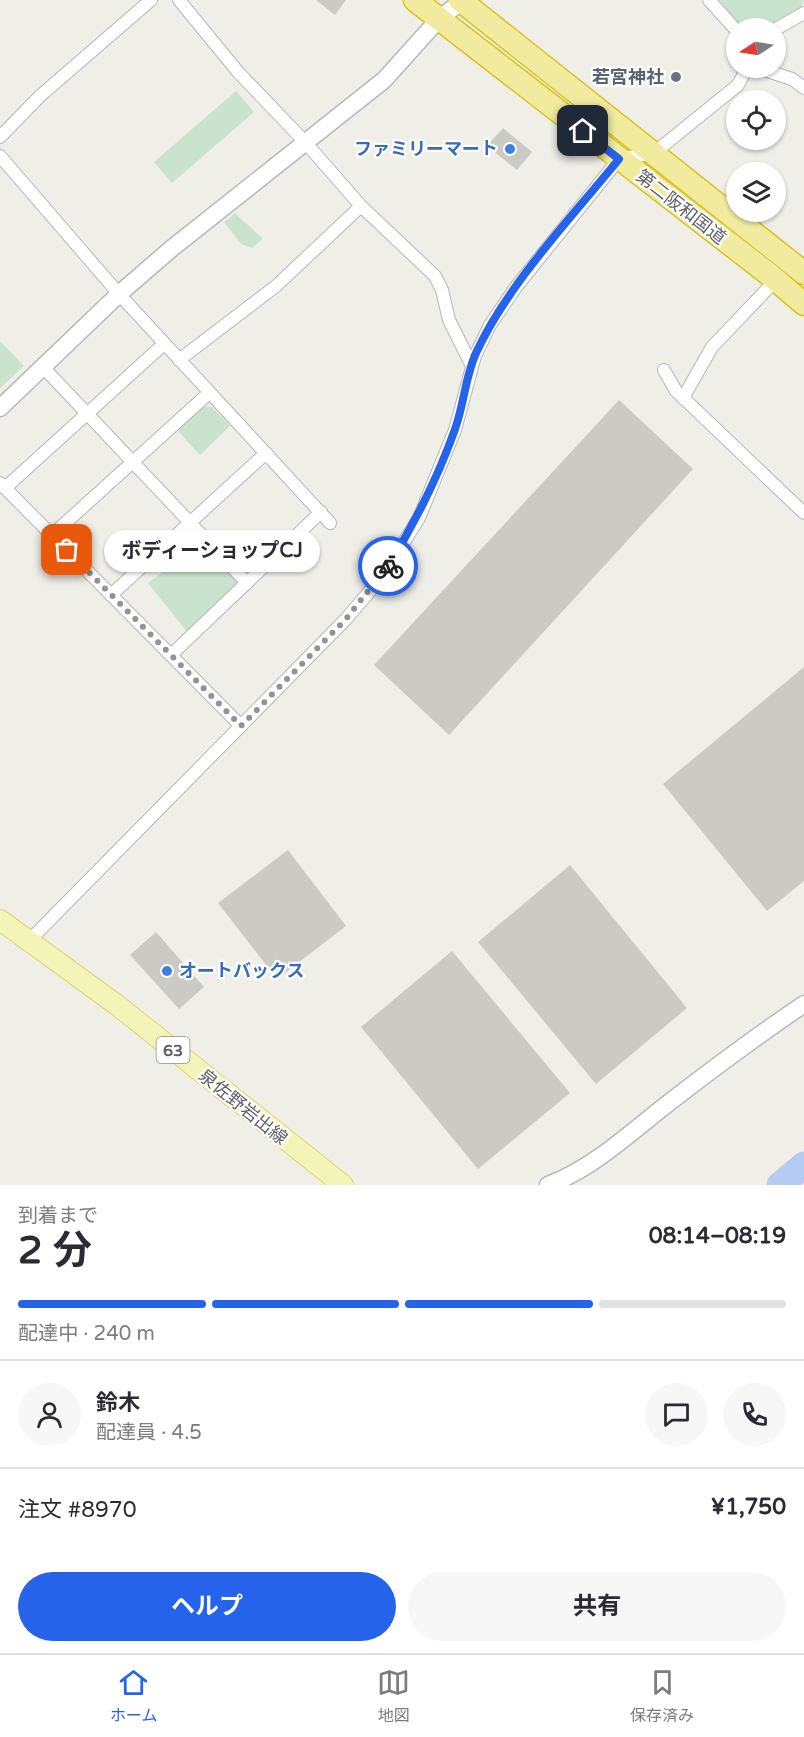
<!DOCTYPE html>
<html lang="ja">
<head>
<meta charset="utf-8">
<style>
	:root { --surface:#fff; --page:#f7f7f7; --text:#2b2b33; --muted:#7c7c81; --line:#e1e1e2; --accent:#2563eb }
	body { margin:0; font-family:"Varela Round","Noto Sans JP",sans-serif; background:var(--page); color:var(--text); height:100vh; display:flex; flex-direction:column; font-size:22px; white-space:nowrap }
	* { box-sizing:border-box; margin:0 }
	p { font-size:20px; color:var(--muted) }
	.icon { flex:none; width:33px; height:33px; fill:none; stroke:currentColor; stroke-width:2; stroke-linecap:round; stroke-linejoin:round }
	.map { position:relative; height:1185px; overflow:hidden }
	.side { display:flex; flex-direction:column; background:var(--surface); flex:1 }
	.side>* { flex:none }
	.needle { width:39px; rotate:258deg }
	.controls { position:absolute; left:726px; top:18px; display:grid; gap:12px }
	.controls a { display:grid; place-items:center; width:60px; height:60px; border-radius:50%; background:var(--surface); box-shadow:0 2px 4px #0004; font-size:30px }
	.pin { position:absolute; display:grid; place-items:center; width:51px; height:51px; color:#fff; margin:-26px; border-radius:12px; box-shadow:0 3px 9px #0006 }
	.courier { position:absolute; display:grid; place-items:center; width:60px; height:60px; margin:-30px; border:4px solid #2563eb; border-radius:50%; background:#fff; color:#222; box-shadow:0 2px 8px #0007 }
	.bubble { position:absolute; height:42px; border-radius:21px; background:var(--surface); box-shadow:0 2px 4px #0004; font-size:20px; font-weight:700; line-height:42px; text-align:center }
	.overview em { font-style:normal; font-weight:700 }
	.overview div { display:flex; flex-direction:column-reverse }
	.overview { display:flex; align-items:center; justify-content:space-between; height:102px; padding:0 18px }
	h1 { font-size:39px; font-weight:700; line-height:45px }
	.bar { display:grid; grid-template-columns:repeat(4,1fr); gap:9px 6px; align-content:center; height:72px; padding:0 18px }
	.bar i { height:8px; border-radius:4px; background:var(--line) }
	.bar .current { background:var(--accent) }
	.bar p { grid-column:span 4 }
	.line { display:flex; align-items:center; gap:15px; padding:0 18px; border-top:2px solid var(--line) }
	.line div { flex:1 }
	.round { display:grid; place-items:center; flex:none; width:63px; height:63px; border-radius:32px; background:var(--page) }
	.button { display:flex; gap:12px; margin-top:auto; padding:12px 18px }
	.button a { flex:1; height:69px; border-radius:36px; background:var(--accent); color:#fff; font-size:24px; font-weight:700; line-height:69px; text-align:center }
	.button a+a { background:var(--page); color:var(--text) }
	.dock { display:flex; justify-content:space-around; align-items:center; height:84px; border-top:2px solid var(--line); background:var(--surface); font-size:16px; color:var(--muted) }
	.dock a { display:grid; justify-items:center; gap:3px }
	.dock .current { color:var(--accent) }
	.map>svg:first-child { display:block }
	.green { fill:#c9e3ce }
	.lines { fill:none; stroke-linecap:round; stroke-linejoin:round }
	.river { stroke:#b4ccf4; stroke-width:27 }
	.building { fill:#cbcac5 }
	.street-casing { stroke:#b5b6bb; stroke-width:14 }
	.secondary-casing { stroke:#b7b8bd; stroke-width:19 }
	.primary-casing { stroke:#e0d671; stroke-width:22 }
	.highway-casing { stroke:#d9c31f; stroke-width:25 }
	.street { stroke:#fff; stroke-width:12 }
	.secondary { stroke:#fff; stroke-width:16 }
	.primary { stroke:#f3f5b8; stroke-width:20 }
	.highway { stroke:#f0eb9f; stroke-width:22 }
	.done { stroke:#929394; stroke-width:6; stroke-dasharray:0 10.8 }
	.route { stroke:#2563eb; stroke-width:8 }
	.worship-dot { fill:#6b7280; stroke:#fff; stroke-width:2 }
	.shop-dot { fill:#3f7fe0; stroke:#fff; stroke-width:2 }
	.labels { text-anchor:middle; stroke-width:4.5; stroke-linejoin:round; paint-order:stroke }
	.shield { fill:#fff; stroke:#909094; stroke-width:1.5 }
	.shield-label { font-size:16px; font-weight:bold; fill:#606166 }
	.worship-label { font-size:18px; font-weight:bold; fill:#5b616d; stroke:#fff; text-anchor:end }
	.shop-label { font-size:18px; font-weight:bold; fill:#366cbe; stroke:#fff; text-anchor:end }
	.street-label { font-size:18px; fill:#606166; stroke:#fff }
</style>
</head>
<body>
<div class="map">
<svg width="804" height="1185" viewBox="0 0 804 1185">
	<rect width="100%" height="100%" fill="#efefe8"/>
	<!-- green -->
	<g class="green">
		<path d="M 719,0 L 804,0 C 802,14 776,26 762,28 C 755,29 748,28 742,28 Z"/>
		<polygon points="236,91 254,112 172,183 154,162"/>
		<polygon points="235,213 263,239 252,248 241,244 224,222"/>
		<polygon points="0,341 24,366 0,388"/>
		<polygon points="202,406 212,407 230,426 200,455 177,430"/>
		<polygon points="202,543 241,582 188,633 148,583"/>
	</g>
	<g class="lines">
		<!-- river -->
		<polyline class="river" points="780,1185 804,1165"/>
	</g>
	<!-- building -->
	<g class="building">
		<polygon points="316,0 346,0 335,15"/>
		<polygon points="503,128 532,152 517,170 487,146"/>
		<polygon points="619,400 693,469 449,735 374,665"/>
		<polygon points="804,667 804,881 767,911 663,784"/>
		<polygon points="288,850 346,926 277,979 218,903"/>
		<polygon points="570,865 687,1008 596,1084 478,942"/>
		<polygon points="156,932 204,987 179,1009 130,955"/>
		<polygon points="452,951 570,1093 478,1169 361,1027"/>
	</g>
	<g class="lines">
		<defs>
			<g id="street">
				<polyline points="179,0 238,72 305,142 361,206 435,276 442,290 449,320 472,366"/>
				<polyline points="709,0 736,30"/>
				<polyline points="776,29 804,13"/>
				<polyline points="758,68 792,79 804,88"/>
				<polyline points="0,137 40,96 151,0"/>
				<polyline points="0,156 119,294 330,523"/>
				<polyline points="179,360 276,286 361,206"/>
				<polyline points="43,367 247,583"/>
				<polyline points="664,370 676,391 804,513"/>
				<polyline points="683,398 712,347 774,282"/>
				<polyline points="0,483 241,726"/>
				<polyline points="5,488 164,344"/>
				<polyline points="52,535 209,393"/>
				<polyline points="111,595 266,453"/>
				<polyline points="171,655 321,512"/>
				<polyline points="29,941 346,619 382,577 419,518 455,430 475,356 490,325 516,287 619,159 654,153 738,85 747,68"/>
			</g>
			<g id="secondary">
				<polyline points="0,408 119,294 171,249 384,80 439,19 462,1"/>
				<path d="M 548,1185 C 592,1169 630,1133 666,1105 C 711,1070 757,1036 804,1004"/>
			</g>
			<polyline id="primary" points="0,920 117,1005 343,1185"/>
			<g id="highway">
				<polyline points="415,0 770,275 804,304"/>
				<polyline points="460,0 804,273"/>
			</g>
		</defs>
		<!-- street casing -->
		<use href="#street" class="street-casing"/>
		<!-- secondary casing -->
		<use href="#secondary" class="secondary-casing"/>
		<!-- primary casing -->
		<use href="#primary" class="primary-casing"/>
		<!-- highway casing -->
		<use href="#highway" class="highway-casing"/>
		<!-- street -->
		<use href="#street" class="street"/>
		<!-- secondary -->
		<use href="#secondary" class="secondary"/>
		<!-- primary -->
		<use href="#primary" class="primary"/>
		<!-- highway -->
		<use href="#highway" class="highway"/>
	</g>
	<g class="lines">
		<!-- done -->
		<polyline class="done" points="67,550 241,726 346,619 388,566"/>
		<!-- route -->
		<path class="route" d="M 388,566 C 415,523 437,479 454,432 C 464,406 465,377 476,353 C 507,285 572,217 619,159 L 583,131"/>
	</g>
	<!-- markers -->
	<circle class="worship-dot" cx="676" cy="77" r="6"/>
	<g class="shop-dot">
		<circle cx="510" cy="149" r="6"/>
		<circle cx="167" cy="971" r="6"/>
	</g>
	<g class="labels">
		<!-- shield labels -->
		<rect class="shield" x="156.5" y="1037" width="33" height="26" rx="4.5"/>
		<g class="shield-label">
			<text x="173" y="1056">63</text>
		</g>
		<!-- worship labels -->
		<g class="worship-label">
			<text x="664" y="83">若宮神社</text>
		</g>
		<!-- shop labels -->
		<g class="shop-label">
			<text x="498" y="155">ファミリーマート</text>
			<text x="179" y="977" text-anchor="start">オートバックス</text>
		</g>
		<!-- street labels -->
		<g class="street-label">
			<text transform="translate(681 207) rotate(38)" y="6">第二阪和国道</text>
			<text transform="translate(243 1107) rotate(39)" y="6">泉佐野岩出線</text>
		</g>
	</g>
</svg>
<div class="controls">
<a><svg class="needle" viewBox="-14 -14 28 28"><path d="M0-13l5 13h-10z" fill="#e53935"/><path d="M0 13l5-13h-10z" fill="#7c7c81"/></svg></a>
<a><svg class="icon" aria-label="locate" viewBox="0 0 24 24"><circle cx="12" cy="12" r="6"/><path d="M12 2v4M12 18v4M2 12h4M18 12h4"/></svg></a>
<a><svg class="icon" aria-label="layers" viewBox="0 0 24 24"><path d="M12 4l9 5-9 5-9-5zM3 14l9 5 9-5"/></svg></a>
</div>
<div class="pin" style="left:67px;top:550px;background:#ea580c"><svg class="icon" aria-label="bag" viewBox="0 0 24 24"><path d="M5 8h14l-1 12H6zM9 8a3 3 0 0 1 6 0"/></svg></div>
<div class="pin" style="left:583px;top:131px;background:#1f2937"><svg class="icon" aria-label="home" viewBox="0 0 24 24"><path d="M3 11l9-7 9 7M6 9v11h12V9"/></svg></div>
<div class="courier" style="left:388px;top:566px"><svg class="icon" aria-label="bike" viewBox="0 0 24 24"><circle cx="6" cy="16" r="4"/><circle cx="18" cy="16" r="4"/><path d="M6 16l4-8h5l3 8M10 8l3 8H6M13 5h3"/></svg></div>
<div class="bubble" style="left:104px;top:530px;width:216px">ボディーショップCJ</div>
</div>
<section class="side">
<div class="overview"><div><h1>2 分</h1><p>到着まで</p></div><em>08:14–08:19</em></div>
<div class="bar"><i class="current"></i><i class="current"></i><i class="current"></i><i></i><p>配達中 · 240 m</p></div>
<div class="line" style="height:108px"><a class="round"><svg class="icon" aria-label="person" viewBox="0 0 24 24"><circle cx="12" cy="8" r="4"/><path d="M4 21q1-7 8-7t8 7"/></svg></a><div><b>鈴木</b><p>配達員 · 4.5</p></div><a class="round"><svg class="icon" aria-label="chat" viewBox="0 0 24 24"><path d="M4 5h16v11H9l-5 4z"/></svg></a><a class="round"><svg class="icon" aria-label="phone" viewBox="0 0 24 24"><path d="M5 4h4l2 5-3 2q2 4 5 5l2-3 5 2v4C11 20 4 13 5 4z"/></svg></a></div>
<div class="line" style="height:78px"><div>注文 #8970</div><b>¥1,750</b></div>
<div class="button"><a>ヘルプ</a><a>共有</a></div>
</section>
<nav class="dock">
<a class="current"><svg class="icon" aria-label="home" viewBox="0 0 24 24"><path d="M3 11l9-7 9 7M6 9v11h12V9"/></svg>ホーム</a>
<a><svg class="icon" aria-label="map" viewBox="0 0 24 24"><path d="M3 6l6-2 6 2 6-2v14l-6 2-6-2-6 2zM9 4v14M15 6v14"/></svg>地図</a>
<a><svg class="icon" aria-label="saved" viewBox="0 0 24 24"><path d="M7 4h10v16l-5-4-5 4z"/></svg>保存済み</a>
</nav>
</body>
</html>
